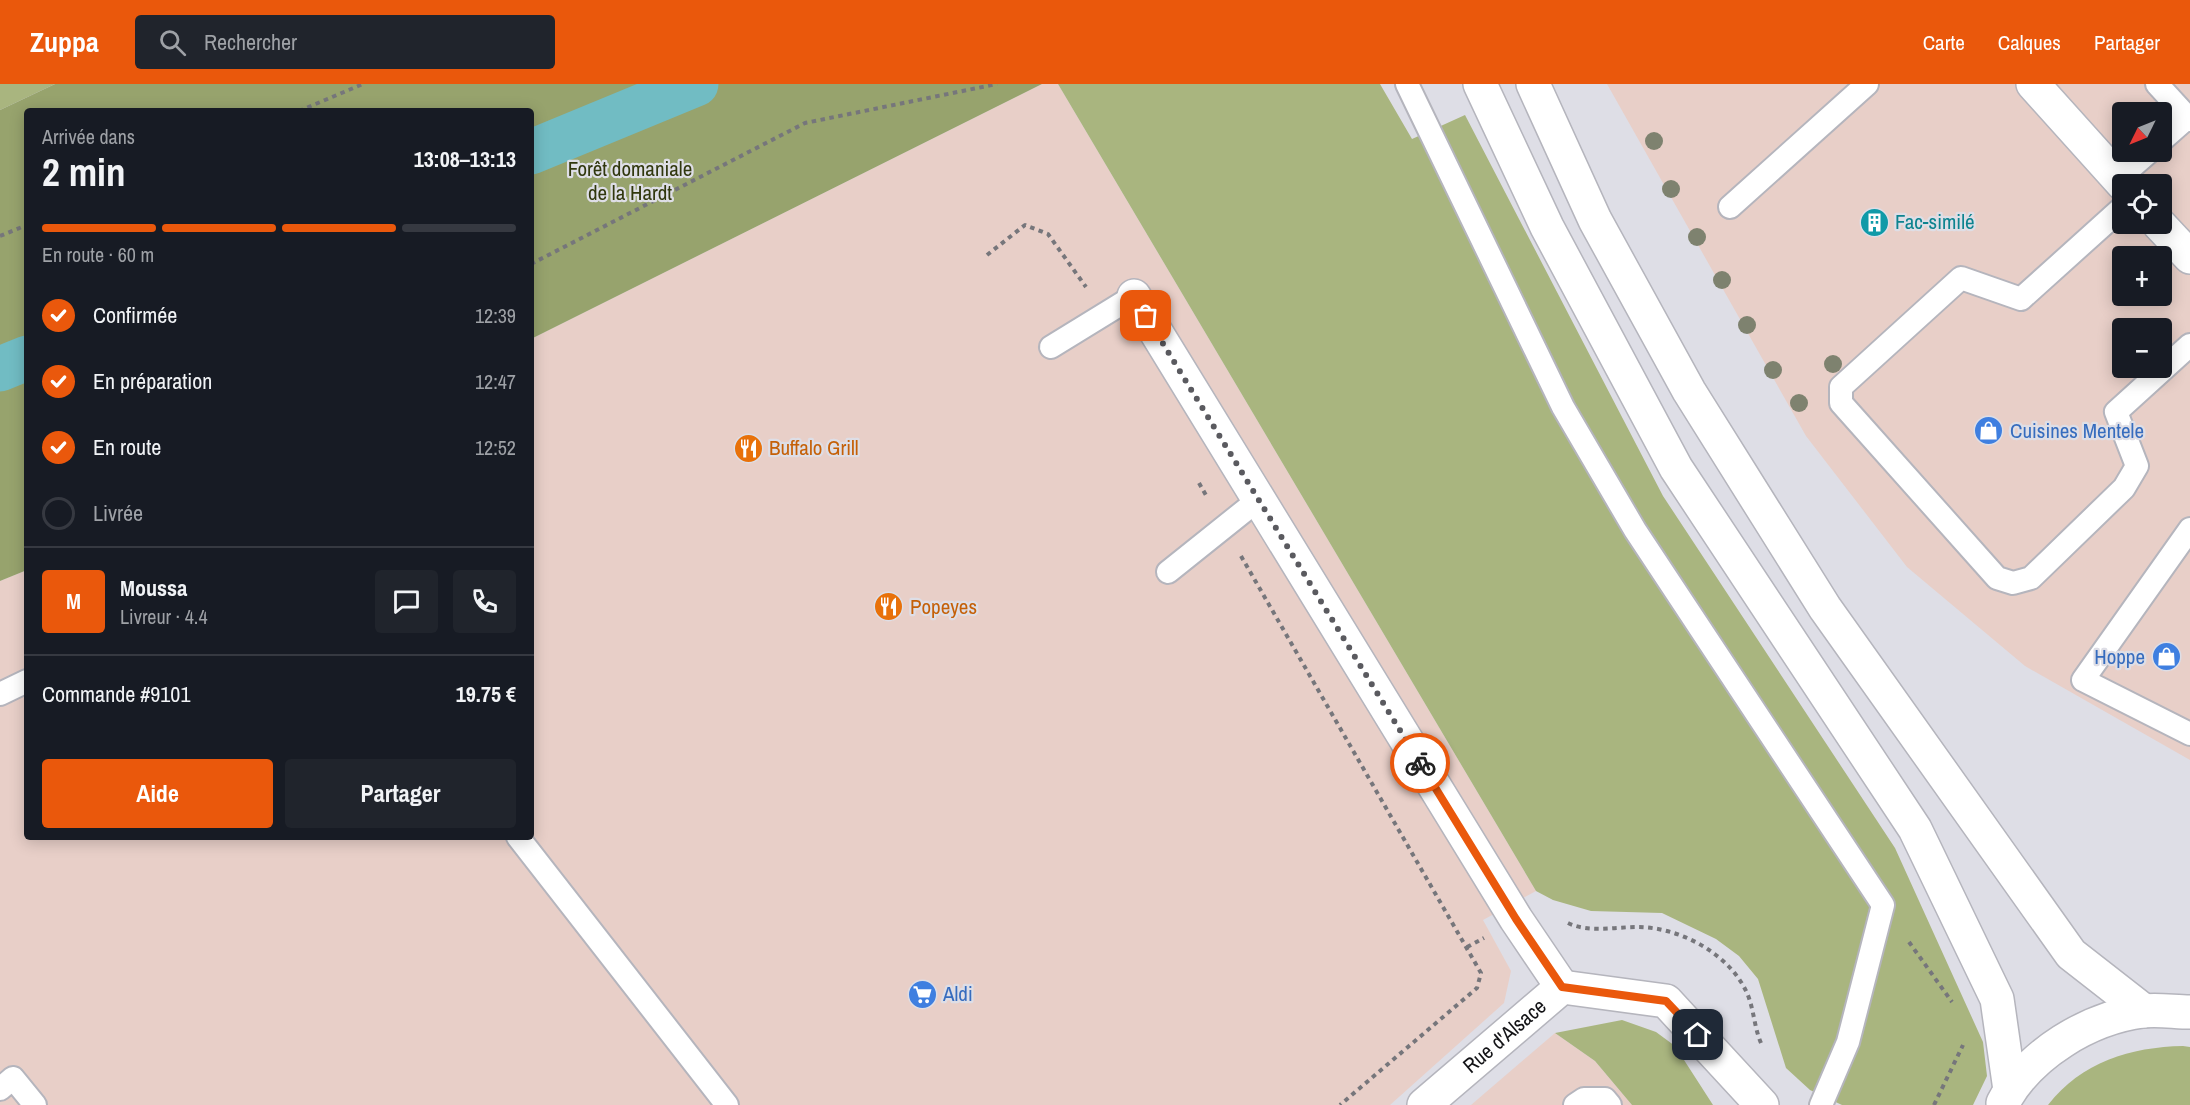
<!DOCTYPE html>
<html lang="fr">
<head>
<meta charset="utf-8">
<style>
	:root { --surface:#171b24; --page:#20242c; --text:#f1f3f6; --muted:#9ea1a6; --line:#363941; --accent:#ea580c }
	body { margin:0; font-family:"Archivo Narrow",sans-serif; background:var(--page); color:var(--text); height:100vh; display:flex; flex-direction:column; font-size:22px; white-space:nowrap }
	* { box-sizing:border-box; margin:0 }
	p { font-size:20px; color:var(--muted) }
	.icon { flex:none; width:33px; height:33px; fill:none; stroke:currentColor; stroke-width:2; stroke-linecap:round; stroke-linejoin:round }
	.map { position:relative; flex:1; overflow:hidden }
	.sheet { position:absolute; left:24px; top:24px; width:510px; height:732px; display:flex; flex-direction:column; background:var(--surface); border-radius:6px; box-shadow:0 3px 15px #0003 }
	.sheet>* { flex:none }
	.needle { width:39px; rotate:227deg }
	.buttons { position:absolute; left:2112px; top:18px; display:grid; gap:12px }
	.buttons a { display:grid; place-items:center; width:60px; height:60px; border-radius:6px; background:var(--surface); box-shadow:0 3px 15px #0003; font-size:30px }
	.pin { position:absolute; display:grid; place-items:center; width:51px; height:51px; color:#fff; margin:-26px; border-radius:12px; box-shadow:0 3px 9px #0006 }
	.courier { position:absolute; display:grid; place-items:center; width:60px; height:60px; margin:-30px; border:4px solid #ea580c; border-radius:50%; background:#fff; color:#222; box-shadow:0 2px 8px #0007 }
	.overview em { font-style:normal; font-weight:800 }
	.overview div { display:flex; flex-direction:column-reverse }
	.overview { display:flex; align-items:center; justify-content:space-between; height:102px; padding:0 18px }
	h1 { font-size:39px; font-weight:800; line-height:45px }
	.bar { display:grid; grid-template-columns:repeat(4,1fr); gap:9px 6px; align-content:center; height:72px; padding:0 18px }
	.bar i { height:8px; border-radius:4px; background:var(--line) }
	.bar .active { background:var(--accent) }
	.bar p { grid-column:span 4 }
	.line { display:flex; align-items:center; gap:15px; padding:0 18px; border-top:2px solid var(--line) }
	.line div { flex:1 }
	.round { display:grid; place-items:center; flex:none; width:63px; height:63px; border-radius:6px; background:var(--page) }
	ol { padding:0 18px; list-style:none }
	li { display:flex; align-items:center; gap:18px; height:66px }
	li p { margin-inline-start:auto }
	li .icon { padding:6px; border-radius:50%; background:var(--accent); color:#fff; stroke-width:4 }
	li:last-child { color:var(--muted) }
	li i { width:33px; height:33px; border:3px solid var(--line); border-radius:50% }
	.primary-button { display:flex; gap:12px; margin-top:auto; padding:12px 18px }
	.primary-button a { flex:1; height:69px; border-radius:6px; background:var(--accent); color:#fff; font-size:24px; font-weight:800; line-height:69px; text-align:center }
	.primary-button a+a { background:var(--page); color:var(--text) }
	header { display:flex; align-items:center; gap:36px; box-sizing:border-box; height:84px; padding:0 30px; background:var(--accent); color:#fff }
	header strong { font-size:28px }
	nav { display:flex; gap:33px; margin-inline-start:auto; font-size:21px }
	.search { width:420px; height:54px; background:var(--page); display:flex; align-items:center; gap:15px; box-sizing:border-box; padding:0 21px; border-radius:6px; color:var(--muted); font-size:22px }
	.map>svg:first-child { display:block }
	.commercial { fill:#e8cfc8; fill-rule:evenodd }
	.green { fill:#a9b57f }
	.forest { fill:#97a36d }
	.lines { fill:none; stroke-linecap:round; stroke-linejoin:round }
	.canal { stroke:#71bcc3; stroke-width:45 }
	.service-casing { stroke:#b5b5bd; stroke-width:26 }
	.minor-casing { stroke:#b5b5bd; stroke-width:36 }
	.primary-casing { stroke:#b5b5bd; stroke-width:36 }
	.path { stroke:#76767b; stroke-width:4; stroke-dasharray:4.5 4.5; stroke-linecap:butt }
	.service { stroke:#fff; stroke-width:22 }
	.minor { stroke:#fff; stroke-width:33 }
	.primary { stroke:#fff; stroke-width:33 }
	.tree { fill:#7e826f }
	.done { stroke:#5a5a5f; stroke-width:6; stroke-dasharray:0 10.8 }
	.route { stroke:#ea580c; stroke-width:8 }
	.labels { text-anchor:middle; stroke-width:4.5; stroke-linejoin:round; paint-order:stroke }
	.park-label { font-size:21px; fill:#30370d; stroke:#dedee6 }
	.culture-label { font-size:21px; fill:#0d838f; stroke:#dedee6; text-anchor:start }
	.shop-label { font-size:21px; fill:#366cbe; stroke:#dedee6; text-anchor:start }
	.food-label { font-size:21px; fill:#c56008; stroke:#dedee6; text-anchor:start }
	.street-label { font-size:21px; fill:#131316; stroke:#dedee6 }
</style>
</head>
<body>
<header>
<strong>Zuppa</strong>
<div class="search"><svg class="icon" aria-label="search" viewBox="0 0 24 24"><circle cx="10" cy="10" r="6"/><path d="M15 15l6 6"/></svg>Rechercher</div>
<nav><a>Carte</a><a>Calques</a><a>Partager</a></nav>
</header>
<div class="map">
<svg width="2190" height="1021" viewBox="0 0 2190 1021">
	<rect width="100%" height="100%" fill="#dedee6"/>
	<!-- commercial -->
	<g class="commercial">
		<polygon points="1042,0 1058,0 1536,807 1483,836 1511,887 1504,919 1390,1021 0,1021 0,497 27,486 27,753 531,753 531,255"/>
		<path d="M 1607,0 L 2190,0 L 2190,676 L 2025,582 L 1907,483 L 1806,352 ZM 2122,28 L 2162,28 L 2162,68 L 2122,68 ZM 2122,100 L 2162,100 L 2162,140 L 2122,140 ZM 2122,172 L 2162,172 L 2162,212 L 2122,212 ZM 2122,244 L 2162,244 L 2162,284 L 2122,284 Z"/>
		<polygon points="1555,949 1595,977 1632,1021 1471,1021"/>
	</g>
	<!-- green -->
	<g class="green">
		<polygon points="0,0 55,0 0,26"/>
		<polygon points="1058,0 1380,0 1412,55 1465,31 1663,412 1895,764 1983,958 1987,992 1973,1021 1842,1021 1810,1006 1786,984 1758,895 1739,872 1716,855 1662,829 1591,827 1553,816 1536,807"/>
		<polygon points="1622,936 1656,948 1675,962 1713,1021 1632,1021 1595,977 1555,949"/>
		<path d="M 2183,962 L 2190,963 L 2190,1021 L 2048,1021 C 2081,978 2131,963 2183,962 Z"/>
	</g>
	<!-- forest -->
	<polygon class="forest" points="55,0 1042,0 531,255 531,27 27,27 27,486 0,497 0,26"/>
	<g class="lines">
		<!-- canal -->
		<g class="canal">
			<polyline points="531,68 696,0"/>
			<polyline points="0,285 27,274"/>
		</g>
		<defs>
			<g id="service">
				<polyline points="1407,0 1563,323 1635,446 1883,821 1848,958 1821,1021"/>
				<polyline points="2157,0 2190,36"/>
				<polyline points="2162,56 2188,33"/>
				<polyline points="2118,95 2149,68"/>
				<polyline points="1730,123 1867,0"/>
				<polyline points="2122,124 2021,215 1961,194 1841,303 1841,319 1997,494 2013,499 2031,494 2124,404 2137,382 2116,328 2190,261"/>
				<polyline points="1051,263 1134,212"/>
				<polyline points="2190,445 2083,596 2190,650"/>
				<polyline points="1168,488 1258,416"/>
				<polyline points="0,610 27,597"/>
				<polyline points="518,753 727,1021"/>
				<polyline points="0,1005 13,994 35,1021"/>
				<polyline points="1575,1021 1584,1015 1605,1015 1610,1021"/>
			</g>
			<g id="minor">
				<polyline points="2033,0 2123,100"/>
				<polyline points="2159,140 2190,173"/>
				<polyline points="1134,212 1516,835 1562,903"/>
				<path id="s1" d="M 1424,1021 L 1562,903 L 1666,917 L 1762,1021"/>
			</g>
			<g id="primary">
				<polyline points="1480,0 1547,143 1676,384 1915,745 1997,915 2010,1006"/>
				<polyline points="1533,0 1595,136 1689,307 1825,524 2071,870 2144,927"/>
				<path d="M 2003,1019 C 2029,970 2089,934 2143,927 C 2158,925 2175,928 2190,928"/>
			</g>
		</defs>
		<!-- service casing -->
		<use href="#service" class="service-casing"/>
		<!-- minor casing -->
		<use href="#minor" class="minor-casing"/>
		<!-- primary casing -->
		<use href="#primary" class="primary-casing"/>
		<!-- path -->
		<g class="path">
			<polyline points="299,27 363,0"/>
			<polyline points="0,152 27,141"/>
			<polyline points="987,171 1025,141 1048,150 1086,203"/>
			<polyline points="531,180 805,39 997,0"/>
			<polyline points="1199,399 1207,413"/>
			<polyline points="1241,472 1481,889 1477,904 1340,1021"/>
			<path d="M 1568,839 C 1589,849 1614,843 1637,843 C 1679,843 1729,869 1747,909 C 1754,925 1754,943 1761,959"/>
			<polyline points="1909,858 1952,918"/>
			<polyline points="1467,863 1484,854"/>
			<polyline points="1934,1021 1963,961"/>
		</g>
		<!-- service -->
		<use href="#service" class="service"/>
		<!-- minor -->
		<use href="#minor" class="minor"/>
		<!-- primary -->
		<use href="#primary" class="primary"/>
	</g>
	<!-- trees -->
	<g class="tree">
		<circle cx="1654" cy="57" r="9"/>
		<circle cx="1671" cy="105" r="9"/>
		<circle cx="1697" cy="153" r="9"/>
		<circle cx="1722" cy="196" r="9"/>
		<circle cx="1747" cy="241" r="9"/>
		<circle cx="1833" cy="280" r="9"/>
		<circle cx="1773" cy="286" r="9"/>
		<circle cx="1799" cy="319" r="9"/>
	</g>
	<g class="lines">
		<!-- done -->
		<polyline class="done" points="1146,232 1420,679"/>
		<!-- route -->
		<polyline class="route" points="1420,679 1516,835 1562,903 1666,917 1698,951"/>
	</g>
	<!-- icons -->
	<defs>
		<symbol id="building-disc" viewBox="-11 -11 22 22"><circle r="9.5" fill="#0f9aa8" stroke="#dedee6"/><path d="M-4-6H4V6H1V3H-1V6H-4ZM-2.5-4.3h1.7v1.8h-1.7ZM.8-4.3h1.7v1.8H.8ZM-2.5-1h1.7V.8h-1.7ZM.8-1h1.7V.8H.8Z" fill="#fff"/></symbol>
		<symbol id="shop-disc" viewBox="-11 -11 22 22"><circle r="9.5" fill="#3f7fe0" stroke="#dedee6"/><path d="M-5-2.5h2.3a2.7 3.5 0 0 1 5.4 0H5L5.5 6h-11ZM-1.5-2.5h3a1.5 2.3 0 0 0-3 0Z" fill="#fff"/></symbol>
		<symbol id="restaurant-disc" viewBox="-11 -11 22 22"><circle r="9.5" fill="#e8710a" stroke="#dedee6"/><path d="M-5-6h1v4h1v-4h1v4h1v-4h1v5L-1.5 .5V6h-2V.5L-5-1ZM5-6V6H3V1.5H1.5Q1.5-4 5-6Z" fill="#fff"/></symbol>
		<symbol id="supermarket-disc" viewBox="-11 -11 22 22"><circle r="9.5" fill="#3f7fe0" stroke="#dedee6"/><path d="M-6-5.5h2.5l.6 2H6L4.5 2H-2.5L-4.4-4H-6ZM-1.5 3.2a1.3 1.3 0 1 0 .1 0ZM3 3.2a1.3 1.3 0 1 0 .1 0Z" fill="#fff"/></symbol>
	</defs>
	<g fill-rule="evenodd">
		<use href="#building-disc" x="1858" y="122" width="33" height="33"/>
		<use href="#shop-disc" x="1972" y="330" width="33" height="33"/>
		<use href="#restaurant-disc" x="732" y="348" width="33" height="33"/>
		<use href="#restaurant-disc" x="872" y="506" width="33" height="33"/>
		<use href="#shop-disc" x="2150" y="556" width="33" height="33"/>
		<use href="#supermarket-disc" x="906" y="894" width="33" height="33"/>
	</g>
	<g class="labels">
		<!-- park labels -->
		<g class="park-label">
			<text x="630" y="92">Forêt domaniale<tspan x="630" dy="24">de la Hardt</tspan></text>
		</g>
		<!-- culture labels -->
		<g class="culture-label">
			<text x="1895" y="145">Fac-similé</text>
		</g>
		<!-- shop labels -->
		<g class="shop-label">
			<text x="2010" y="354">Cuisines Mentele</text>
			<text x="2145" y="580" text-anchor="end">Hoppe</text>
			<text x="943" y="917">Aldi</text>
		</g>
		<!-- food labels -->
		<g class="food-label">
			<text x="769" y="371">Buffalo Grill</text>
			<text x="910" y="530">Popeyes</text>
		</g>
		<!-- street labels -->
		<g class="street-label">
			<text dy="7" stroke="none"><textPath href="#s1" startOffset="106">Rue d'Alsace</textPath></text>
		</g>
	</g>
</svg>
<div class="buttons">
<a><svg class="needle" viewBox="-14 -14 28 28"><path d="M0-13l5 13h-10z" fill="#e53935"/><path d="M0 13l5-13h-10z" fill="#9ea1a6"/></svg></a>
<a><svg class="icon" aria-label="locate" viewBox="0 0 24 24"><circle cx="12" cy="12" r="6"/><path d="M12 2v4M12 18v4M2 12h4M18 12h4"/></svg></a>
<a>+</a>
<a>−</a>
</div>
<div class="pin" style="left:1146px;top:232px;background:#ea580c"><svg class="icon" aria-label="bag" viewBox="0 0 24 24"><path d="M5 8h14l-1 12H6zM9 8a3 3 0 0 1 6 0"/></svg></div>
<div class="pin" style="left:1698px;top:951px;background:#1f2937"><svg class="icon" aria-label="home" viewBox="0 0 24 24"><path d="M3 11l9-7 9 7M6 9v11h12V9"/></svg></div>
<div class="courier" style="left:1420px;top:679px"><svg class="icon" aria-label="bike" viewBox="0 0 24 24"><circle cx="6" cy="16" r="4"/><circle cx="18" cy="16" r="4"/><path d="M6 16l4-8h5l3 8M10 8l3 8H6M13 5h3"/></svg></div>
<section class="sheet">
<div class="overview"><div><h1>2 min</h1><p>Arrivée dans</p></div><em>13:08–13:13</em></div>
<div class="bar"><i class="active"></i><i class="active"></i><i class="active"></i><i></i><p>En route · 60 m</p></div>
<ol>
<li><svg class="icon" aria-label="check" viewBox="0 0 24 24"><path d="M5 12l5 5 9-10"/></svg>Confirmée<p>12:39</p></li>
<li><svg class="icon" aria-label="check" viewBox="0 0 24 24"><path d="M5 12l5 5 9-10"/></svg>En préparation<p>12:47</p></li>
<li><svg class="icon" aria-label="check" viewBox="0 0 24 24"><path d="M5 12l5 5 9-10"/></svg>En route<p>12:52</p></li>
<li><i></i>Livrée</li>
</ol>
<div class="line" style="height:108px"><b class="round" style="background:var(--accent);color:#fff">M</b><div><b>Moussa</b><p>Livreur · 4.4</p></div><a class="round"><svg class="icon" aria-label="chat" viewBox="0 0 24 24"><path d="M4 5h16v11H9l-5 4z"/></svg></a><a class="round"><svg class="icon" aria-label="phone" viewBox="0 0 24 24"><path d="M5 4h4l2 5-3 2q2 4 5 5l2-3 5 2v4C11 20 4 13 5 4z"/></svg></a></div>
<div class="line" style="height:78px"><div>Commande #9101</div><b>19.75 €</b></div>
<div class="primary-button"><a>Aide</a><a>Partager</a></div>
</section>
</div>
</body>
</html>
